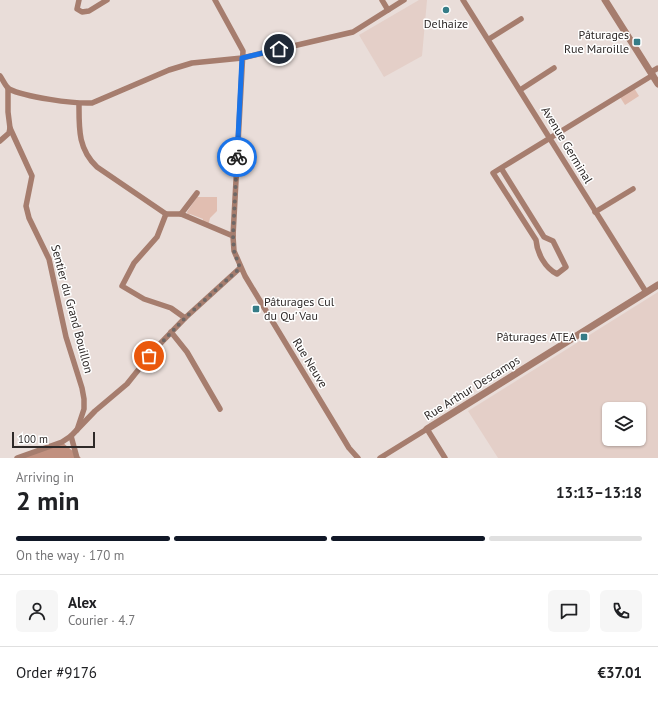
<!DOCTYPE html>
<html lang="en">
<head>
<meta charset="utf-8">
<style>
	:root { --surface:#fff; --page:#f6f6f6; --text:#202124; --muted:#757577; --line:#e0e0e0; --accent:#111827 }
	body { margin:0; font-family:"PT Sans",sans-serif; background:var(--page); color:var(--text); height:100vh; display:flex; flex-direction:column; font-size:15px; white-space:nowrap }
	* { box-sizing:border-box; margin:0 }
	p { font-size:13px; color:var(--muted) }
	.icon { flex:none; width:22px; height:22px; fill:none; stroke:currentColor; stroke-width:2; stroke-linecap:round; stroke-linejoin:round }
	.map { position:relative; height:458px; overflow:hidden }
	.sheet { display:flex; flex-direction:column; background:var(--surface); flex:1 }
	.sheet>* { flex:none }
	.controls { position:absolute; left:602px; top:402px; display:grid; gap:8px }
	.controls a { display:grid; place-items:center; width:44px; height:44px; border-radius:6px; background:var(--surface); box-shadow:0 1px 3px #0004; font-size:20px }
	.scale { position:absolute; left:12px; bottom:10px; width:83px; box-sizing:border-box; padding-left:4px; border:2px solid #2e2928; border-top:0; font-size:11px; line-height:14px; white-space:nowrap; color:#2e2928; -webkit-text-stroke:3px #fff; paint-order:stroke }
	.pin { position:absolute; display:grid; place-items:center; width:34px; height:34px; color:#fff; margin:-17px; border:2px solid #fff; border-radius:50%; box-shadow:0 1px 4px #0007 }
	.courier { position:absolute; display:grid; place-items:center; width:40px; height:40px; margin:-20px; border:3px solid #1a73e8; border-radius:50%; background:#fff; color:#222; box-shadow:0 1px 5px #0007 }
	.summary em { font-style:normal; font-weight:700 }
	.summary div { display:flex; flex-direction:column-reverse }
	.summary { display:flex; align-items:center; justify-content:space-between; height:68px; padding:0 16px }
	h1 { font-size:26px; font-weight:700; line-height:30px }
	.bar { display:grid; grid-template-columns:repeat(4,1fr); gap:6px 4px; align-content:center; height:48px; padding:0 16px }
	.bar i { height:5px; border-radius:3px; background:var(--line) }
	.bar .selected { background:var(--accent) }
	.bar p { grid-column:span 4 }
	.line { display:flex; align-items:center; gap:10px; padding:0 16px; border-top:1px solid var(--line) }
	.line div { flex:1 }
	.round { display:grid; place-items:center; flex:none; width:42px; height:42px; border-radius:6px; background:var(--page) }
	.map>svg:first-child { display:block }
	.built { fill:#e4cfc8; fill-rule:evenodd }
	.green { fill:#e1beb1 }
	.forest { fill:#c1907f }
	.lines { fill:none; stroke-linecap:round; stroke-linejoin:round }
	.minor { stroke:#a67d6e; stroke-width:5.5 }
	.tertiary { stroke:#a67d6e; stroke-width:7 }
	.done { stroke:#6f6866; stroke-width:4; stroke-dasharray:0 7.2 }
	.route { stroke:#1a73e8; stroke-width:5 }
	.poi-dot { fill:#357c87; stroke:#fff; stroke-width:1.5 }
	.labels { text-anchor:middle; stroke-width:3; stroke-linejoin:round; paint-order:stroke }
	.poi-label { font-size:12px; fill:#2e2928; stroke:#fff; text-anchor:end }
	.street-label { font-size:12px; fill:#2e2928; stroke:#fff }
</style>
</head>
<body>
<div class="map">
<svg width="658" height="458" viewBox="0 0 658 458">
	<rect width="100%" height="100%" fill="#e9ddd9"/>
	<!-- built -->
	<g class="built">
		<polygon points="419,0 427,0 422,56 384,77 359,35"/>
		<path d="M 658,292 L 658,458 L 498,458 L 468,411 ZM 609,409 L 639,409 L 639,439 L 609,439 Z"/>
	</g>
	<!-- green -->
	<g class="green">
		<polygon points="634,88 639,96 625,105 620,97"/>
		<polygon points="197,197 217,197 217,211 210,218 208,226 202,224 203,219 190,214 188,216 187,212"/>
	</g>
	<!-- forest -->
	<polygon class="forest" points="62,442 81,458 17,458"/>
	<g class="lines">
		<!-- minor -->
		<g class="minor">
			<polyline points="79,0 77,9 82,12 89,11 107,0"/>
			<polyline points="215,0 243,51 233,236 234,251 245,276 349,448 358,458"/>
			<polyline points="382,0 388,10"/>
			<polyline points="463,0 646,292"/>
			<polyline points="489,39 521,19"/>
			<polyline points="651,72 658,68"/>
			<path d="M 0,76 C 3,80 6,87 9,89 C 25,97 74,104 92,103 L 169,70 L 192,63 L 242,58 L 353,32 L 404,0"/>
			<polyline points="520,90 554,68"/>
			<path d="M 79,104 C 79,129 78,149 97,167 L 166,214 L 181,214 L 233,236"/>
			<polyline points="10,128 32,176 26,206 29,218 49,259 66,337 82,388 84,399 84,409 77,430"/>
			<polyline points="0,141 9,133 10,128 8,112 8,88"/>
			<path d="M 501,168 L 544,237 L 553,241 L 566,267 L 557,274 C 545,268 537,253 536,240 L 493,173 L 501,168 L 653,75"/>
			<polyline points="595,212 633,189"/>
			<polyline points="166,214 157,237 134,263 122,286 144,299 171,308 185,318"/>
			<polyline points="181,214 197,193"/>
			<polyline points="171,332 187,352 220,409"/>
			<polyline points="71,436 77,458"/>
			<polyline points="17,458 62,442 71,436 95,411 127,384 155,349 185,318 240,268"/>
			<polyline points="380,458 427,429 445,458"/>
		</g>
		<!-- tertiary -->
		<g class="tertiary">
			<polyline points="605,0 658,84"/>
			<polyline points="427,429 658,285"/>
		</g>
	</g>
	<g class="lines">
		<!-- done -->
		<polyline class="done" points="149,356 185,318 240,268 234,251 233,236 237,157"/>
		<!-- route -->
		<polyline class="route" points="237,157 242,58 279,49"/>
	</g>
	<!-- markers -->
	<g class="poi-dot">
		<circle cx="446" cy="10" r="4"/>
		<rect x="633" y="38" width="8" height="8" rx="2"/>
		<rect x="252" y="305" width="8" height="8" rx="2"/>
		<rect x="580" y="333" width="8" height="8" rx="2"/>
	</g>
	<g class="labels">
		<!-- poi labels -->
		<g class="poi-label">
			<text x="446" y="28" text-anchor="middle">Delhaize</text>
			<text x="629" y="39">Pâturages<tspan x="629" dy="14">Rue Maroille</tspan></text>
			<text x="264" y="306" text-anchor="start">Pâturages Cul<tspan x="264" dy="14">du Qu' Vau</tspan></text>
			<text x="576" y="341">Pâturages ATEA</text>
		</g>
		<!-- street labels -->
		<g class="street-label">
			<text transform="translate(567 145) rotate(59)" y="4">Avenue Germinal</text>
			<text transform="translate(72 309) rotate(75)" y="4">Sentier du Grand Bouillon</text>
			<text transform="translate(310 363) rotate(59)" y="4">Rue Neuve</text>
			<text transform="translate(472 388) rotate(-32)" y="4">Rue Arthur Descamps</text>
		</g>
	</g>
</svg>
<div class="controls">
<a><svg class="icon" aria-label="layers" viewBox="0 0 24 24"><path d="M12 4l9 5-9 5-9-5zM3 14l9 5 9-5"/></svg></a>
</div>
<div class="scale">100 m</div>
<div class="pin" style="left:149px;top:356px;background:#ea580c"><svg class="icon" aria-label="bag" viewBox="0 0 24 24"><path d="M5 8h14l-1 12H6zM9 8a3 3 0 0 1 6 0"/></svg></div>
<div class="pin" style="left:279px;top:49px;background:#1f2937"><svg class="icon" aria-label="home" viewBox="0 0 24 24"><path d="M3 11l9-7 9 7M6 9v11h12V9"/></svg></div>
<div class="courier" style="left:237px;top:157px"><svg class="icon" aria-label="bike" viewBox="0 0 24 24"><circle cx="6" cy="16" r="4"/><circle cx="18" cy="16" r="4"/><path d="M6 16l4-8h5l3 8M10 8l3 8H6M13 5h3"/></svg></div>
</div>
<section class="sheet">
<div class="summary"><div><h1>2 min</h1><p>Arriving in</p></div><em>13:13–13:18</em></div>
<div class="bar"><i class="selected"></i><i class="selected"></i><i class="selected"></i><i></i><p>On the way · 170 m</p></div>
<div class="line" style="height:72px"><a class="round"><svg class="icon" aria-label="person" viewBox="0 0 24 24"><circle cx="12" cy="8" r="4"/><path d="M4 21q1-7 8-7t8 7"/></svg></a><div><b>Alex</b><p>Courier · 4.7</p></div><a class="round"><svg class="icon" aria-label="chat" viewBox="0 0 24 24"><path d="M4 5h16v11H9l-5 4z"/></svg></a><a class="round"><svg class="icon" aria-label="phone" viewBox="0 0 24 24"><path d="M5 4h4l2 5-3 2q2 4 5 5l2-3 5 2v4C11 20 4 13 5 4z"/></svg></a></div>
<div class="line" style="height:52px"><div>Order #9176</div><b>€37.01</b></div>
</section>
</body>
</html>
